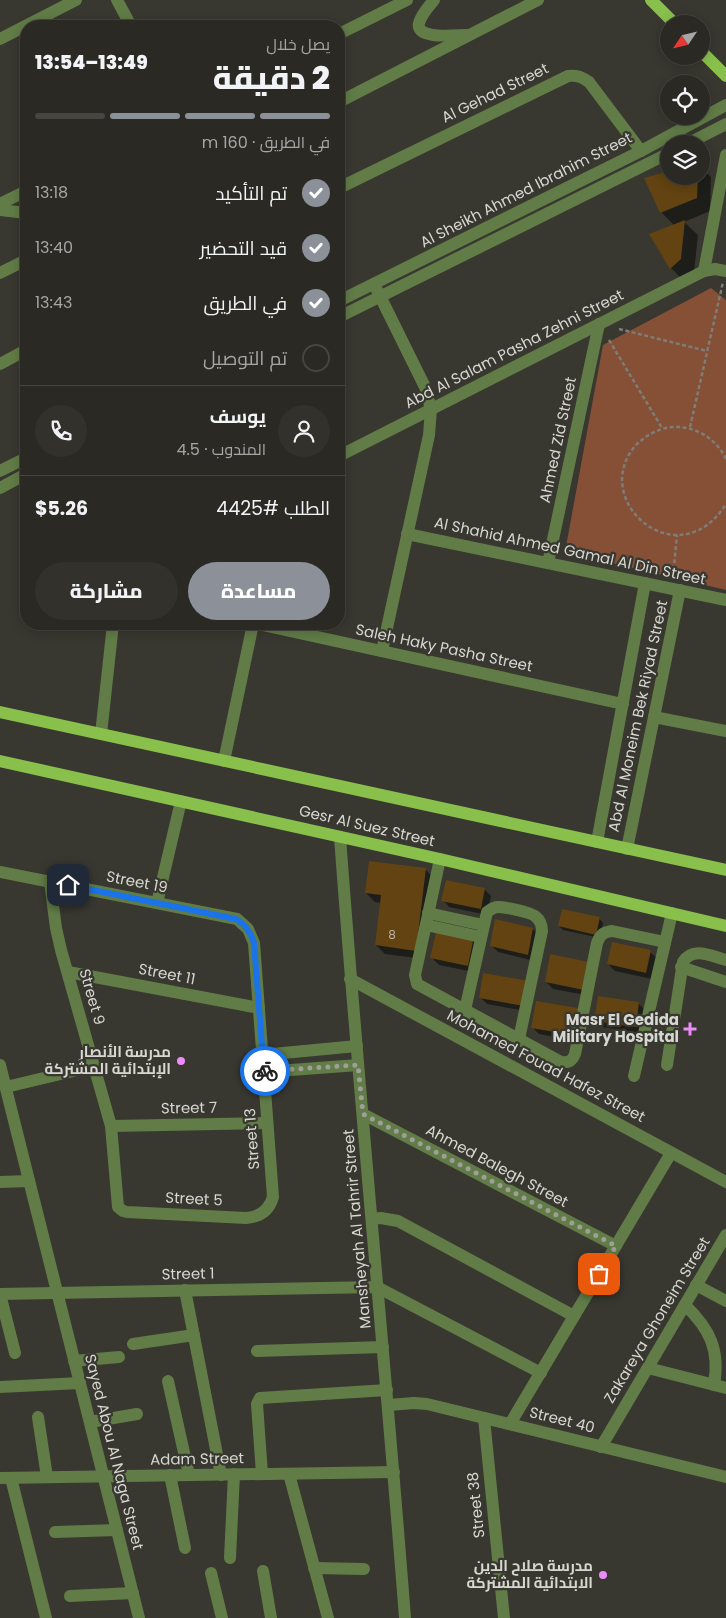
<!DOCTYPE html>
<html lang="ar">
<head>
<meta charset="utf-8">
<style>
	:root { --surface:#2a2924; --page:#32312c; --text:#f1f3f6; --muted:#a5a6a6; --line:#464541; --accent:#8c9099 }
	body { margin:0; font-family:Poppins,Cairo,sans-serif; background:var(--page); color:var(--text); direction:rtl; height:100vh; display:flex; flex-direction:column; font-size:19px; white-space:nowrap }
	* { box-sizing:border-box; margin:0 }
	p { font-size:16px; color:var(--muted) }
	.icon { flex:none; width:28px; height:28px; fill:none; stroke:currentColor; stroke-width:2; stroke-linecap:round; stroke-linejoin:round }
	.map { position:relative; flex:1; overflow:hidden; direction:ltr }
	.panel { position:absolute; left:20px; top:20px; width:325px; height:610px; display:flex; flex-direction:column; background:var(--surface); border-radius:20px; box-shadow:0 2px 12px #0003,0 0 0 1px var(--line); direction:rtl }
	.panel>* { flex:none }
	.needle { width:32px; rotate:235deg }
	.fabs { position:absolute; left:660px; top:15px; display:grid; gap:10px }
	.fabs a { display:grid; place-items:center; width:50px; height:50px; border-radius:50%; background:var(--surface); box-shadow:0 2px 12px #0003,0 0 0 1px var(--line); font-size:25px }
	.pin { position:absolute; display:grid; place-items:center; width:42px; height:42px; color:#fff; margin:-21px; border-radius:10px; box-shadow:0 2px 8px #0006 }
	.courier { position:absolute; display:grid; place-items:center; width:50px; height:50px; margin:-25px; border:4px solid #1a73e8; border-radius:50%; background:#fff; color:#222; box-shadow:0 1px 6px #0007 }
	.overview em { font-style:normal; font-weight:800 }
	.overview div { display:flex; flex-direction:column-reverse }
	.overview { display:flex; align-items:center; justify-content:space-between; height:85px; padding:0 15px }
	h1 { font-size:32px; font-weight:800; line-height:38px }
	.bar { display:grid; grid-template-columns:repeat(4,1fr); gap:8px 5px; align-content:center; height:60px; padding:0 15px }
	.bar i { height:6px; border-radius:4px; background:var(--line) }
	.bar .on { background:var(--accent) }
	.bar p { grid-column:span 4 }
	.line { display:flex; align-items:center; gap:12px; padding:0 15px; border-top:1px solid var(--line) }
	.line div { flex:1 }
	.round { display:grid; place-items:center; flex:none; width:52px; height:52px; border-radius:26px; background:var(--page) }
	ol { padding:0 15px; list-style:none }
	li { display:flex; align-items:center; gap:15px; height:55px }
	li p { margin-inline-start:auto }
	li .icon { padding:5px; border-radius:50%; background:var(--accent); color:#fff; stroke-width:4 }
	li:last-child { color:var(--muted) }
	li i { width:28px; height:28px; border:2px solid var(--line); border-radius:50% }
	.action { display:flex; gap:10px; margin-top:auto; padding:10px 15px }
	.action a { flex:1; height:58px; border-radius:30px; background:var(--accent); color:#fff; font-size:20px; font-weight:800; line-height:58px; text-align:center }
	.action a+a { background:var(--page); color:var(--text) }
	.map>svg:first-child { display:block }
	.green { fill:#855036 }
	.shadow { fill:#0007 }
	.building { fill:#624311 }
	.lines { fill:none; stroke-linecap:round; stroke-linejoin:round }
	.path { stroke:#7e7d77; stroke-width:2.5; stroke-dasharray:4 2.5; stroke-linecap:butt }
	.minor { stroke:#617c47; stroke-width:12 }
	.major { stroke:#88c04b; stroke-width:12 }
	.done { stroke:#9f9f99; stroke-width:5; stroke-dasharray:0 9 }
	.route { stroke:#1a73e8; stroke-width:6 }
	.poi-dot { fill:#ec8cfb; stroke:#383730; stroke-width:2 }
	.labels { text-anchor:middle; stroke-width:4.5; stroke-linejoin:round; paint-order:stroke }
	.number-label { font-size:12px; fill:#bab2a2 }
	.street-label { font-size:15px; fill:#d7d7d2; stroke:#383730 }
	.poi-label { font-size:15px; font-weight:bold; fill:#d7d7d2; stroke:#383730; text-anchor:end }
</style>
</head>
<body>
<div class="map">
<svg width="726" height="1618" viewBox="0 0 726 1618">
	<rect width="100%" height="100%" fill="#383730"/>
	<!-- green -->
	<polygon class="green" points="711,288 726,300 726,590 565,552 603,345"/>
	<!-- shadow -->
	<g class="shadow">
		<polygon points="701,167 711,177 710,211 684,222 698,235 694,272 684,281 671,268 651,234 675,226 661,212 669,176 701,176"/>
		<polygon points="426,870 435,879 424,959 385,954 376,945 382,903 375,902 366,893"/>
		<polygon points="484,889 491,896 487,915 449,907 443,900"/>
		<polygon points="599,918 603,923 600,938 563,930 559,926"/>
		<polygon points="533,929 539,936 535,961 498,952 491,945"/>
		<polygon points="473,937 480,944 474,972 439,965 432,958"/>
		<polygon points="650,952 657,958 652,979 615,971 608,964"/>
		<polygon points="551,956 591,996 553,989 546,982"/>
		<polygon points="484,975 531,1012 487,1004 480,997"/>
		<polygon points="638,1003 645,1010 642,1033 602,1027 596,1020"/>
		<polygon points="577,1009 579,1042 539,1034 533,1028"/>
	</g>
	<!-- building -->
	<g class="building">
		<polygon points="669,171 669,176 698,176 697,198 660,213 644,178"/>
		<polygon points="685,220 681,259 670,269 649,234"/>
		<polygon points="369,861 426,868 416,951 375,945 381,895 365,893"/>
		<polygon points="446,880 485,888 481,909 441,901"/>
		<polygon points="562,909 600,917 596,935 558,926"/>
		<polygon points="495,919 533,928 528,955 490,946"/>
		<polygon points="437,928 474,936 468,966 430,958"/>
		<polygon points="612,942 651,950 646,973 607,964"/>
		<polygon points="550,954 589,962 584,990 545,982"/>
		<polygon points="483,973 529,981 524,1006 479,998"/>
		<polygon points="598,996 639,1002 636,1027 594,1021"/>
		<polygon points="536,1001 578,1008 573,1035 531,1028"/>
	</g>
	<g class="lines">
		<!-- path -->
		<g class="path">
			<polyline points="619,329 707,351"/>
			<polyline points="609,340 662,428"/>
			<polyline points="690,427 723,282"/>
			<path d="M 726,459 C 717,440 699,428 678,427 C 662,426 648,434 637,444 C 586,499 678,580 726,504"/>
			<polyline points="673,576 677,535"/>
		</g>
		<!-- minor -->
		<g class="minor">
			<polyline points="117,0 131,26"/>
			<path d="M 434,0 C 429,6 421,15 419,23 C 415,40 455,35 466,35"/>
			<polyline points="339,34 407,0"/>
			<polyline points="0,39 76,0"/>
			<polyline points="339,102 538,0"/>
			<polyline points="687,144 726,124"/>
			<path d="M 339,188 L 568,76 C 577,75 582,77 589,82 L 641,151"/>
			<polyline points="0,204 26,191"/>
			<polyline points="0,210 26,213"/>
			<polyline points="704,271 726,155"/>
			<polyline points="0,273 26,260"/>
			<polyline points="374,284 425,387 431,409 429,435 382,651"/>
			<polyline points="339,301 641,151 726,105"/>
			<polyline points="339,317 669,153"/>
			<polyline points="0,364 26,350"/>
			<polyline points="339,456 704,271 715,269 726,271"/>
			<polyline points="0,471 26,458"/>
			<polyline points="0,488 26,474"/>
			<polyline points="407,534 726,600"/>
			<polyline points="548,563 599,324"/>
			<polyline points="258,624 623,704"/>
			<polyline points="654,717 726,731"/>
			<polyline points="101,734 113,624"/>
			<polyline points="224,761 253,624"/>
			<path d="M 340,837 C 359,1097 385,1357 405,1618"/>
			<polyline points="597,842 645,583"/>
			<polyline points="627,849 680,590"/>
			<path d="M 440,859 L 415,975 L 417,984 L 561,1062 C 569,1063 572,1061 575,1054 L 597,943 C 600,935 603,932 612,931 L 665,942"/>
			<path d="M 0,872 L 237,919 L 248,929 L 254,943 L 273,1197 C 269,1211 259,1217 246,1218 L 127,1212 L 123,1211 L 118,1207 L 111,1126 L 61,950 L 56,928 L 50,882"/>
			<polyline points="157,903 181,801"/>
			<polyline points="428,913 483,925"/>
			<polyline points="426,925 481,937"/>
			<polyline points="681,967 726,982"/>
			<polyline points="68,972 259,1008"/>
			<polyline points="350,979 726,1182"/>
			<path d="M 465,1010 L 487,912 C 490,910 493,907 498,907 C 504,907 532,912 536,917 C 541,921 542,925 542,931 L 519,1039"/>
			<polyline points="262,1055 357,1046"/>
			<polyline points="0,1065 139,1618"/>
			<path d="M 667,1065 L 683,962 C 693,946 711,956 726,960"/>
			<polyline points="264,1072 358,1065"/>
			<polyline points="634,1076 672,913"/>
			<polyline points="6,1087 94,1066"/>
			<polyline points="363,1114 616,1246"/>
			<polyline points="111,1126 267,1123"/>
			<polyline points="0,1182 29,1181"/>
			<polyline points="372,1219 381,1218 398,1221 574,1316"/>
			<polyline points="696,1285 726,1301"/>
			<polyline points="185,1290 221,1475"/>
			<polyline points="0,1294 377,1287 541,1373"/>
			<polyline points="0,1294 15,1353"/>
			<path d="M 685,1305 C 710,1329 720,1350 714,1385"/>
			<polyline points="133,1344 194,1335"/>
			<polyline points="257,1351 383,1347"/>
			<polyline points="74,1361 119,1357"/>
			<polyline points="648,1368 726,1388"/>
			<polyline points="168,1381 189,1475"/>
			<polyline points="0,1387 80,1383"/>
			<polyline points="389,1405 414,1403 427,1404 726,1477"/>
			<polyline points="38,1417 47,1477"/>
			<polyline points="484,1418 504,1618"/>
			<polyline points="90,1422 137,1414"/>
			<polyline points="510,1424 671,1153"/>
			<polyline points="601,1447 726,1235"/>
			<polyline points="262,1474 257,1404 260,1398 387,1390"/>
			<polyline points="289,1474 328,1618"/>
			<polyline points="170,1475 185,1548"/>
			<polyline points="0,1478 394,1472"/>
			<polyline points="11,1478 46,1618"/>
			<polyline points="55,1532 117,1530"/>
			<polyline points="230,1558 234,1474"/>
			<polyline points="314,1568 364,1569"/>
			<polyline points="263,1571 271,1618"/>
			<polyline points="211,1573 222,1618"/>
			<polyline points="70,1596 133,1593"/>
		</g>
		<!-- major -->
		<g class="major">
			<polyline points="651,0 675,24"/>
			<polyline points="701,51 726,76"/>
			<polyline points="0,712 726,870"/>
			<polyline points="0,761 440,859 726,926"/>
		</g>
	</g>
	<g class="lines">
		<!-- done -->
		<polyline class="done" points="265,1071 358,1065 363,1114 616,1246 599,1274"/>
		<!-- route -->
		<path class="route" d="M 68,885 L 236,919 C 246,925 251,932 254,943 L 264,1072 L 265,1071"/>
	</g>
	<!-- markers -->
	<g class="poi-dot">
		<path d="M687.5 1021.5h5v5h5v5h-5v5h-5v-5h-5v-5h5z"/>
		<circle cx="181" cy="1061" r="5"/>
		<circle cx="603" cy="1575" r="5"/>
	</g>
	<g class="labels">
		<!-- number labels -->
		<g class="number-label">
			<text x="392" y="939">8</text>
		</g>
		<!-- street labels -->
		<g class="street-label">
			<text transform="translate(495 93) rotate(-26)" y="5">Al Gehad Street</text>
			<text transform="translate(526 190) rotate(-27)" y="5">Al Sheikh Ahmed Ibrahim Street</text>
			<text transform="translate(514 349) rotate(-27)" y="5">Abd Al Salam Pasha Zehni Street</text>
			<text transform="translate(558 440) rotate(-78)" y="5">Ahmed Zid Street</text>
			<text transform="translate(570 551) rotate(12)" y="5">Al Shahid Ahmed Gamal Al Din Street</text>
			<text transform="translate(444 648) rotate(12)" y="5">Saleh Haky Pasha Street</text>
			<text transform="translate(638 716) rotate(-78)" y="5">Abd Al Moneim Bek Riyad Street</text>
			<text transform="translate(367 826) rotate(13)" y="5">Gesr Al Suez Street</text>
			<text transform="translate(137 882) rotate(11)" y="5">Street 19</text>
			<text transform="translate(167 974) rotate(11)" y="5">Street 11</text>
			<text transform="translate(92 997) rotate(74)" y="5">Street 9</text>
			<text transform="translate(546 1066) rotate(28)" y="5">Mohamed Fouad Hafez Street</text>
			<text transform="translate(189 1108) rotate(-1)" y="5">Street 7</text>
			<text transform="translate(252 1139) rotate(-94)" y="5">Street 13</text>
			<text transform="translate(497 1166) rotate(28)" y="5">Ahmed Balegh Street</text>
			<text transform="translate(194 1199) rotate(3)" y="5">Street 5</text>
			<text transform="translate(357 1229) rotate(-95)" y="5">Mansheyah Al Tahrir Street</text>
			<text transform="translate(188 1274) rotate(-1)" y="5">Street 1</text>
			<text transform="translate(657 1320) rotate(-59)" y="5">Zakareya Ghoneim Street</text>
			<text transform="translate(562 1420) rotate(14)" y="5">Street 40</text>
			<text transform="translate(114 1452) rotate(76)" y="5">Sayed Abou Al Naga Street</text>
			<text transform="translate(197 1459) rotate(-1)" y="5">Adam Street</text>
			<text transform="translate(476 1505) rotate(-96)" y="5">Street 38</text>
		</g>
		<!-- poi labels -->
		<g class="poi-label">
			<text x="679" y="1025">Masr El Gedida<tspan x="679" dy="17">Military Hospital</tspan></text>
			<text x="171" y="1057">مدرسة الأنصار<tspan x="171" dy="17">الإبتدائية المشتركة</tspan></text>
			<text x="593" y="1571">مدرسة صلاح الدين<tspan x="593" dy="17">الابتدائية المشتركة</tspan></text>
		</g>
	</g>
</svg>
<div class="fabs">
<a><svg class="needle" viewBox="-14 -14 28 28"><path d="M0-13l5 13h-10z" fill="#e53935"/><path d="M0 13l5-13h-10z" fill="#a5a6a6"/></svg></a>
<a><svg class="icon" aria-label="locate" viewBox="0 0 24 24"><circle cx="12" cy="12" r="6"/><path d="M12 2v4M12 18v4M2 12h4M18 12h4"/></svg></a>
<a><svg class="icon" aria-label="layers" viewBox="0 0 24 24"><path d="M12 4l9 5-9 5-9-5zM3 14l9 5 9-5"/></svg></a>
</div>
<div class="pin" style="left:599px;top:1274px;background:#ea580c"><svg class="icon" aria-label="bag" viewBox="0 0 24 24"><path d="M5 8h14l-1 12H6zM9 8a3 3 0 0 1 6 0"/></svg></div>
<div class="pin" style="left:68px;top:885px;background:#1f2937"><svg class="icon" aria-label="home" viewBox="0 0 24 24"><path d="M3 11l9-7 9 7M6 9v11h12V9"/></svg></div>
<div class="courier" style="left:265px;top:1071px"><svg class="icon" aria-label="bike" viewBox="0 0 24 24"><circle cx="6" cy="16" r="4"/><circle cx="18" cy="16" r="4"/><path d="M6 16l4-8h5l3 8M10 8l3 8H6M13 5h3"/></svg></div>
<section class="panel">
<div class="overview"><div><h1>2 دقيقة</h1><p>يصل خلال</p></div><em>13:49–13:54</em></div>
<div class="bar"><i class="on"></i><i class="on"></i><i class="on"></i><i></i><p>في الطريق · 160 m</p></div>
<ol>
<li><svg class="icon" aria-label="check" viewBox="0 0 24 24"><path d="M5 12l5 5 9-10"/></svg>تم التأكيد<p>13:18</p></li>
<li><svg class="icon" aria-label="check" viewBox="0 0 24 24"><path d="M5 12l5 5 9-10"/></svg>قيد التحضير<p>13:40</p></li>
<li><svg class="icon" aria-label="check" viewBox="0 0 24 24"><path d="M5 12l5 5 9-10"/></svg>في الطريق<p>13:43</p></li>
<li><i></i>تم التوصيل</li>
</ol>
<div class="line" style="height:90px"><a class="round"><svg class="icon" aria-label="person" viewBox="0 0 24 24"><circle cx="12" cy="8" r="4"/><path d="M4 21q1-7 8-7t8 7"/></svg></a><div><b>يوسف</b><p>المندوب · 4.5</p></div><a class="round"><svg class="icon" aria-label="phone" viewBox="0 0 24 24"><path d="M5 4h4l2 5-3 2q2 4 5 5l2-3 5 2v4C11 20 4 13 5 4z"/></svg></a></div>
<div class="line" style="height:65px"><div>الطلب #4425</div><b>$5.26</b></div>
<div class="action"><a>مساعدة</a><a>مشاركة</a></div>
</section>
</div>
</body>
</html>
